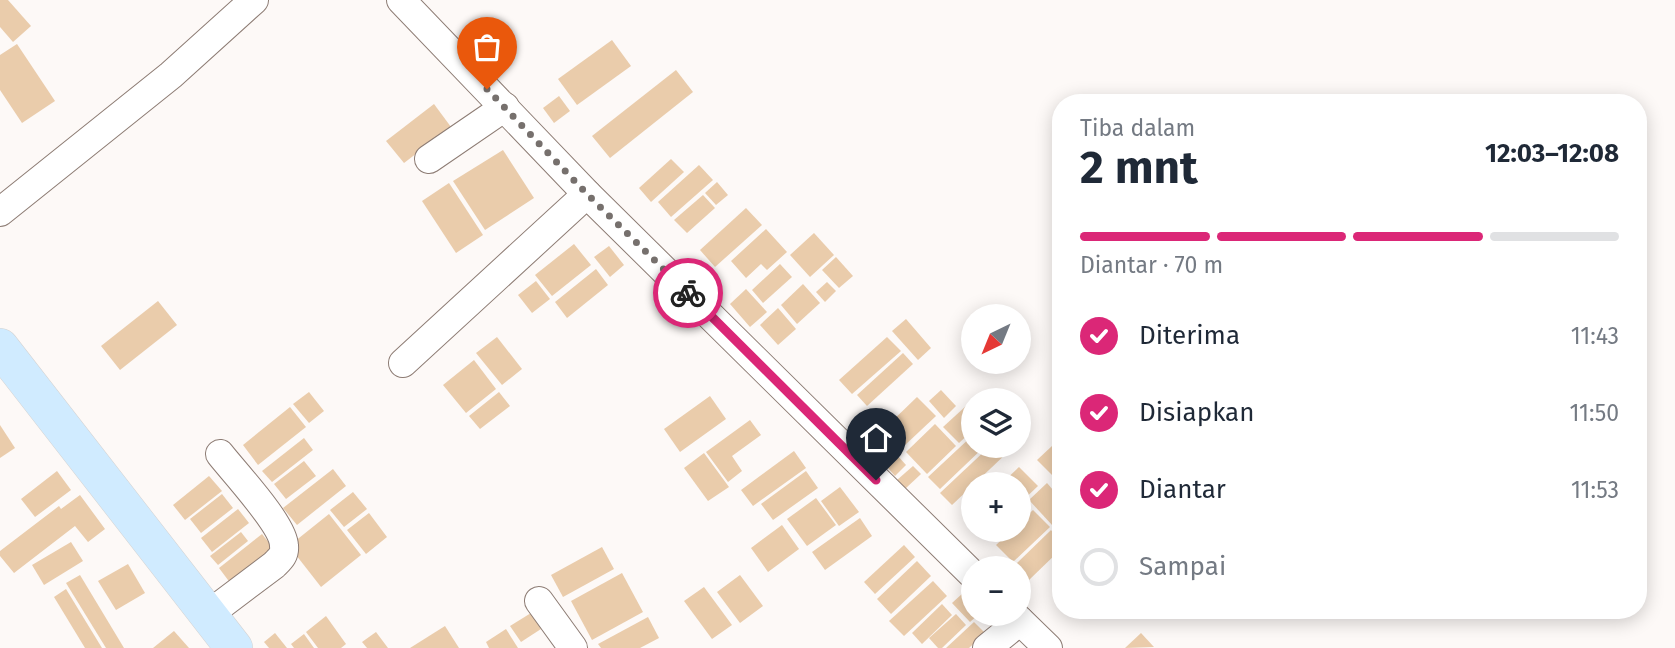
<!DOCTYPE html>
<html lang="id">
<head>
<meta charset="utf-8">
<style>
	:root { --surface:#fff; --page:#f2f2f3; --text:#1f2937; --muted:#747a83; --line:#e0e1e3; --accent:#db2777 }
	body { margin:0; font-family:"Fira Sans",sans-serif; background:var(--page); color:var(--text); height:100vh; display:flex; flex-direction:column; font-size:26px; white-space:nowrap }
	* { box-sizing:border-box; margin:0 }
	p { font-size:23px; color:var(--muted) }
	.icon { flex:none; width:38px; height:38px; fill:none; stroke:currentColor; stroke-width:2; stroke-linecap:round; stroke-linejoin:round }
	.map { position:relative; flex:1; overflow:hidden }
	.panel { position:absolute; left:1052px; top:94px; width:595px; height:525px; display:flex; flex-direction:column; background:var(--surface); border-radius:28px; box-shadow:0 4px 18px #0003 }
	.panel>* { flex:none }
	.needle { width:46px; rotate:223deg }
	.fabs { position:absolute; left:961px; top:304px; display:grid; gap:14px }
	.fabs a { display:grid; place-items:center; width:70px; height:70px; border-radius:50%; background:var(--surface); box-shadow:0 4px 18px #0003; font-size:35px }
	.pin { position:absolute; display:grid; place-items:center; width:60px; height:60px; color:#fff; margin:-72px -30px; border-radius:50% 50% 50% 0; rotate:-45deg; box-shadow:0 0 7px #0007 }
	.pin .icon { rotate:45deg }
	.courier { position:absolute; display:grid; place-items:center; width:70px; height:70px; margin:-35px; border:5px solid #db2777; border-radius:50%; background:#fff; color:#222; box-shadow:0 2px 9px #0007 }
	.headline em { font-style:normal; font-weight:700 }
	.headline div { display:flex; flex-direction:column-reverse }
	.headline { display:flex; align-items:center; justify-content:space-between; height:119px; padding:0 28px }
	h1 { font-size:46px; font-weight:700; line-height:52px }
	.bar { display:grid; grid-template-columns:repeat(4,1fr); gap:10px 7px; align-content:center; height:84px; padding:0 28px }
	.bar i { height:9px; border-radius:5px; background:var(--line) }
	.bar .selected { background:var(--accent) }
	.bar p { grid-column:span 4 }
	ol { padding:0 28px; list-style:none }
	li { display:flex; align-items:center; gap:21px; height:77px }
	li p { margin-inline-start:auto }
	li .icon { padding:7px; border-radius:50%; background:var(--accent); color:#fff; stroke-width:4 }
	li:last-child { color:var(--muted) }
	li i { width:38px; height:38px; border:4px solid var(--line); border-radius:50% }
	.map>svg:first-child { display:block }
	.building { fill:#eaccab }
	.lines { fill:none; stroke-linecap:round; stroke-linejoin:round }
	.minor-casing { stroke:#8d7c74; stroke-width:30 }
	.major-casing { stroke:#d5d4d3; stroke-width:38 }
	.minor { stroke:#fff; stroke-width:28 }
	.major { stroke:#d0ebff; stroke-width:37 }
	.done { stroke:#76706d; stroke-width:7; stroke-dasharray:0 12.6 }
	.route { stroke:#db2777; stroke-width:9 }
</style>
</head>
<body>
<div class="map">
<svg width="1675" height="648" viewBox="0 0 1675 648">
	<rect width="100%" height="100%" fill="#fdf9f7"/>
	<!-- building -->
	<g class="building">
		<polygon points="0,0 8,0 31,26 13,42 0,27"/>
		<polygon points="612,40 631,66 577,105 558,79"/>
		<polygon points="17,44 55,101 22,123 0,90 0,55"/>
		<polygon points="676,70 693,92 610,158 592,136"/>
		<polygon points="559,96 570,111 554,123 543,108"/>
		<polygon points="434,104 451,127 404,163 386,141"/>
		<polygon points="503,150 534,198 485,230 453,181"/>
		<polygon points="671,159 684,172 651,202 639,188"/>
		<polygon points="699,165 713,180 671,217 658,202"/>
		<polygon points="717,182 728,195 716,205 705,193"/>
		<polygon points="449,183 483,235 456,253 422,201"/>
		<polygon points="703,195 715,208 687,233 674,220"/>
		<polygon points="746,208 762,225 715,267 700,250"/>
		<polygon points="766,229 787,252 767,270 761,264 746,278 731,261"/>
		<polygon points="814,233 834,255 810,277 790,255"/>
		<polygon points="574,244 591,265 552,296 535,275"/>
		<polygon points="609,246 624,265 610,277 594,257"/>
		<polygon points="836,257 853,276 839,288 822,270"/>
		<polygon points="780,264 792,277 763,303 752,290"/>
		<polygon points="596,269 608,285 567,318 555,302"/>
		<polygon points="536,281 550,299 532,313 518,295"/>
		<polygon points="827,282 836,291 825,302 816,292"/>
		<polygon points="803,284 820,303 797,324 781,305"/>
		<polygon points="746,289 767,312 750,327 730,304"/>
		<polygon points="158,301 177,325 120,370 101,346"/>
		<polygon points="778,308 796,329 778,345 760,325"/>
		<polygon points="906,319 931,348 918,360 892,331"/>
		<polygon points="497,337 522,369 502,385 476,353"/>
		<polygon points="887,337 901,351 852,394 839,380"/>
		<polygon points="903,353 913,364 867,406 857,395"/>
		<polygon points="474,360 496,389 466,413 443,385"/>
		<polygon points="941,390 956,406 944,418 929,401"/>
		<polygon points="309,392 324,411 309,423 293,404"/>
		<polygon points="499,392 510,406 480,429 469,416"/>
		<polygon points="710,396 726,419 680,452 664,429"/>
		<polygon points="917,397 936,416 904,446 886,427"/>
		<polygon points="966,406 973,414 973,430 959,443 943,427"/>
		<polygon points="290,407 306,427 258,465 243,445"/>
		<polygon points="750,420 761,435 732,456 742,471 728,482 706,452"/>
		<polygon points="935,424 956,446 927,474 906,452"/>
		<polygon points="0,425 15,448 0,458"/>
		<polygon points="973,435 973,446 985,446 940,489 928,477"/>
		<polygon points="304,438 313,450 272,482 262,471"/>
		<polygon points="990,446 1004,446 1009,451 952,505 940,493"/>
		<polygon points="1052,446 1060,455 1060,467 1052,475 1037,460"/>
		<polygon points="794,451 806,468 753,506 741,490"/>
		<polygon points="704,453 729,487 708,501 684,468"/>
		<polygon points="897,455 906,465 895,476 886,466"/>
		<polygon points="304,461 316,476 286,499 274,484"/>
		<polygon points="913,466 921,474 905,489 897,480"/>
		<polygon points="1019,467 1038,486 1018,505 1018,485 1000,485"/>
		<polygon points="333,469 346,486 297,525 283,508"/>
		<polygon points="57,471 71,490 35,517 21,499"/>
		<polygon points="806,471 818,488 773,520 761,504"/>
		<polygon points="209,476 222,491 185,520 173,505"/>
		<polygon points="1047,483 1060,498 1060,517 1052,525 1029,500"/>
		<polygon points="840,487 859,512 839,526 821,501"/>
		<polygon points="353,492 367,509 344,527 330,510"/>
		<polygon points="222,494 233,508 201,533 190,519"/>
		<polygon points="80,495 105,529 88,542 75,526 14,573 0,556 0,551 59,506 61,509"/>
		<polygon points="816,498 836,525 807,546 787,519"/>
		<polygon points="238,509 249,523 212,552 201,538"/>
		<polygon points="1033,510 1050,527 1013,562 996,545 1012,530 1018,530 1018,524"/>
		<polygon points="369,513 387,537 366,554 347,530"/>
		<polygon points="329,514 361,555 321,587 289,546"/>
		<polygon points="860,518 872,536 825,570 812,552"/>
		<polygon points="782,525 799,549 768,572 751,548"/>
		<polygon points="1051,530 1060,541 1060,550 1029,580 1015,565"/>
		<polygon points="241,532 248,541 218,565 210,556"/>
		<polygon points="262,534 278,554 234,588 219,568"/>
		<polygon points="71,542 83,561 44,585 32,565"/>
		<polygon points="904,545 915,557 875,594 864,582"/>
		<polygon points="602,547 614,569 563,597 551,575"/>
		<polygon points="917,561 931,576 891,614 877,599"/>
		<polygon points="128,564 145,593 116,610 98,581"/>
		<polygon points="622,573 643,612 592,640 571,601"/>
		<polygon points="80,575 124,648 106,648 66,583"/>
		<polygon points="740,575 763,606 740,623 717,592"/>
		<polygon points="933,581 947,596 904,636 889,621"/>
		<polygon points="704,587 732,625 712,639 684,601"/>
		<polygon points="66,589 102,648 85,648 54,597"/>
		<polygon points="963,593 973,603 973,614 979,614 970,622 952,603"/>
		<polygon points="942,604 952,615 922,644 912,633"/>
		<polygon points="531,613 541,629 521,642 510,626"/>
		<polygon points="956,614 966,625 942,648 938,648 929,638"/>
		<polygon points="326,616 346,644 341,648 318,648 306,632"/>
		<polygon points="648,617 659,638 640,648 601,648 598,644"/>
		<polygon points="974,622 985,633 969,648 946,648"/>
		<polygon points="445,626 459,648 410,648"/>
		<polygon points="506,629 518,648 489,648 486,642"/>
		<polygon points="174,631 189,648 153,648"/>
		<polygon points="376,632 388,648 367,648 362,642"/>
		<polygon points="275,633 287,648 269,648 264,642"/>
		<polygon points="1141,633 1154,647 1125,648"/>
		<polygon points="304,634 314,648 294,648 291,644"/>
	</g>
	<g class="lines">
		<defs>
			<g id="minor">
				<polyline points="401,0 587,194 973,575"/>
				<polyline points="429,159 505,107"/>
				<polyline points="0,212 171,75 254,0"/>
				<polyline points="403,363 587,194"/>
				<polyline points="539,601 573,648"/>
				<path d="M 209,614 L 274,565 C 280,559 285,555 284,546 C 284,525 234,472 220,454"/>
				<polyline points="1013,614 1048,648"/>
				<polyline points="987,648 1020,621"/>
			</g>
			<polyline id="major" points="0,347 234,648"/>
		</defs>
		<!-- minor casing -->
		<use href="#minor" class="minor-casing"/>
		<!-- major casing -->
		<use href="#major" class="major-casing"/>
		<!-- minor -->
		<use href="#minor" class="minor"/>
		<!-- major -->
		<use href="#major" class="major"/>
	</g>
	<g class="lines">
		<!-- done -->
		<polyline class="done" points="487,89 587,194 688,293"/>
		<!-- route -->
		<polyline class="route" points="688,293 876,480"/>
	</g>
</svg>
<div class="fabs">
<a><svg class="needle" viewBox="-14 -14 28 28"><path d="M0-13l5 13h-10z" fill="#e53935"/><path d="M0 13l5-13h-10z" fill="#747a83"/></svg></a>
<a><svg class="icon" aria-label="layers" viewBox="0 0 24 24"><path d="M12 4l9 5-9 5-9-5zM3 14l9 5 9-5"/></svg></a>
<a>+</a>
<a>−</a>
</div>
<div class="pin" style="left:487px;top:89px;background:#ea580c"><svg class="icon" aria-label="bag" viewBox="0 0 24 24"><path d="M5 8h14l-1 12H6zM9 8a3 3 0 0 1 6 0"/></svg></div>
<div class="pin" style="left:876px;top:480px;background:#1f2937"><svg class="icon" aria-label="home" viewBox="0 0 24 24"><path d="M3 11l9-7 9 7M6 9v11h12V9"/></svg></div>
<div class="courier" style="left:688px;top:293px"><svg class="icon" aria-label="bike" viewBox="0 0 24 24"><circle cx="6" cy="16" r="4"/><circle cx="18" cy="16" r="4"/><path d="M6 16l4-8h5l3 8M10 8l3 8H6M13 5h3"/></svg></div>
<section class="panel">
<div class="headline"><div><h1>2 mnt</h1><p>Tiba dalam</p></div><em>12:03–12:08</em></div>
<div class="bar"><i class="selected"></i><i class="selected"></i><i class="selected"></i><i></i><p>Diantar · 70 m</p></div>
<ol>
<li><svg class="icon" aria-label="check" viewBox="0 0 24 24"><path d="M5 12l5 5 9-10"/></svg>Diterima<p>11:43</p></li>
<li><svg class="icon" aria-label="check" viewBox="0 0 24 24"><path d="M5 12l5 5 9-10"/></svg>Disiapkan<p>11:50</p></li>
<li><svg class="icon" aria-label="check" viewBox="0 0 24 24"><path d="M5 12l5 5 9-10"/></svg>Diantar<p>11:53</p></li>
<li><i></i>Sampai</li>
</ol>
</section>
</div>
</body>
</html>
